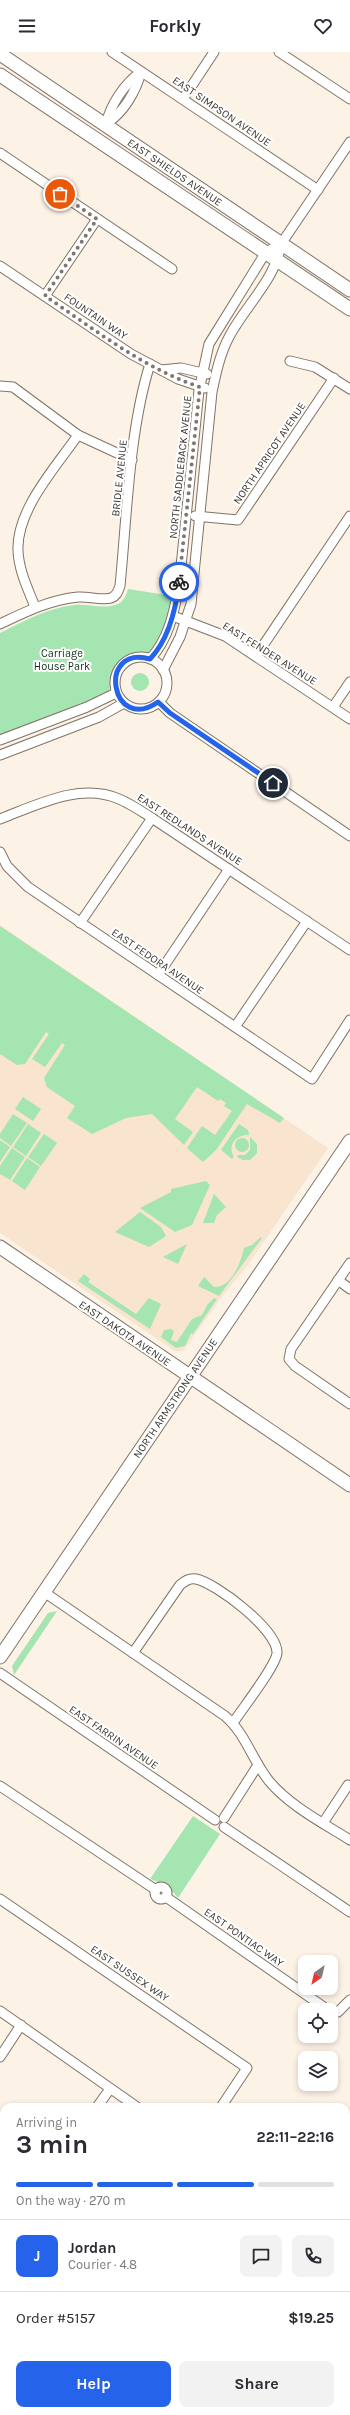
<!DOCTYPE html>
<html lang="en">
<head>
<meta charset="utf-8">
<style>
	:root { --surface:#fff; --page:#f2f2f3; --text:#2b2b33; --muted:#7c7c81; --line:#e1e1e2; --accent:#2563eb }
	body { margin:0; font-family:Karla,sans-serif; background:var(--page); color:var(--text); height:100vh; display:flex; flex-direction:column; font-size:15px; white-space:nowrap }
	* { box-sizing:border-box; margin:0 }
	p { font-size:13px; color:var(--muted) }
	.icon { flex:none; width:22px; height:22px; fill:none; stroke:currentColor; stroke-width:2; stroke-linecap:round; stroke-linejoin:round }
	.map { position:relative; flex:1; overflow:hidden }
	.side { position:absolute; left:0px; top:2051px; width:350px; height:312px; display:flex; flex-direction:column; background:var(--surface); border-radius:12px 12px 0 0; box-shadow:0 2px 6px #0003 }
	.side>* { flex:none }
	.needle { width:26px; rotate:214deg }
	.fabs { position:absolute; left:298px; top:1903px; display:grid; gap:8px }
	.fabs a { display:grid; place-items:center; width:40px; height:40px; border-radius:8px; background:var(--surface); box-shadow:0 2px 6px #0003; font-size:20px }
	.pin { position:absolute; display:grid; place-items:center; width:34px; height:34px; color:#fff; margin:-17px; border:2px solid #fff; border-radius:50%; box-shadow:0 1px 4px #0007 }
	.courier { position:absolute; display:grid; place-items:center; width:40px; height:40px; margin:-20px; border:3px solid #2563eb; border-radius:50%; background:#fff; color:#222; box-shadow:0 1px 5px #0007 }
	.head em { font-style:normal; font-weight:700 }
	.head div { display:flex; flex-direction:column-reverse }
	.head { display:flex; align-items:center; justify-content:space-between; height:68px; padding:0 16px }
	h1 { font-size:26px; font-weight:700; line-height:30px }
	.bar { display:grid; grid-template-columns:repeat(4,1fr); gap:6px 4px; align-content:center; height:48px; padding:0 16px }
	.bar i { height:5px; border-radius:3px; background:var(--line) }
	.bar .on { background:var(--accent) }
	.bar p { grid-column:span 4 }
	.line { display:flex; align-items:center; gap:10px; padding:0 16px; border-top:1px solid var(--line) }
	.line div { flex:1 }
	.round { display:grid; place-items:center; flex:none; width:42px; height:42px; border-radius:8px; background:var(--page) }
	.primary-button { display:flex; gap:8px; margin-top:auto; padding:8px 16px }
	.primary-button a { flex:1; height:46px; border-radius:8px; background:var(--accent); color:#fff; font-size:16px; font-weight:700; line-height:46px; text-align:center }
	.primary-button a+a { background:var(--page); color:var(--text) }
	header { display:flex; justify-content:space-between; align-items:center; height:52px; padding:0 16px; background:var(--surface); font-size:18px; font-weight:700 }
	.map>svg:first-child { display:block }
	.built { fill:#f8e4cf }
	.green { fill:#a4e5b1 }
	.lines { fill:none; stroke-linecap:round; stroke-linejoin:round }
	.stream { stroke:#30b6dc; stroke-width:2.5 }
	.street-casing { stroke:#807466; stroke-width:11 }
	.secondary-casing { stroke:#807466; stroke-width:15 }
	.street { stroke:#fff; stroke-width:9 }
	.secondary { stroke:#fff; stroke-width:13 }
	.done { stroke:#807870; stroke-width:4; stroke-dasharray:0 7.2 }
	.route { stroke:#2563eb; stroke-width:5 }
	.labels { text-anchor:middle; stroke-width:4; stroke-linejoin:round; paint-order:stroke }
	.street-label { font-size:11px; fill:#3c3731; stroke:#fff }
	.park-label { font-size:11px; fill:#0e3118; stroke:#fff }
</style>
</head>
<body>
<header><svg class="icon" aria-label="menu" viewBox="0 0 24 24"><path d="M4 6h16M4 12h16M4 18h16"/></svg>Forkly<svg class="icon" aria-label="heart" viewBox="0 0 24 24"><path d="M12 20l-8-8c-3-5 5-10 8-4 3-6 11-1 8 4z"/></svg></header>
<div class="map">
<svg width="350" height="2363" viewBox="0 0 350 2363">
	<rect width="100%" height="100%" fill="#fdf2e6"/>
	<!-- built -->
	<polygon class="built" points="0,873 328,1096 245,1217 224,1242 183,1299 175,1299 0,1181"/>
	<!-- green -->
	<g class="green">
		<path d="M 128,537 L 173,544 C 169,563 163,583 152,599 C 147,602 142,600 136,601 C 111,605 115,622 109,639 L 90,650 L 0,684 L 0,581 C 24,569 47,556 75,553 C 87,552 103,557 115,553 C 123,551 126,544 128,537 Z"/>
		<circle cx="140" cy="630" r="9"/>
		<polygon points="0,874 284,1066 280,1071 247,1052 216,1098 203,1110 187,1096 202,1074 215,1083 232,1059 224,1054 226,1051 220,1047 218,1049 197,1035 175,1067 193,1080 184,1093 152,1062 126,1066 92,1082 67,1066 75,1054 47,1035 44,1026 65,993 62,991 45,1015 32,1007 49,982 46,980 25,1012 17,1013 0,1002"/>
		<polygon points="23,1045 41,1057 33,1069 15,1057"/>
		<polygon points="13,1062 27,1071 11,1094 0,1086 0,1082"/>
		<polygon points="28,1072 41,1081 26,1104 13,1095"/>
		<path d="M 239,1072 L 248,1078 L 249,1083 C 236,1082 227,1093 234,1105 L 232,1107 L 221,1098 Z"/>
		<polygon points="44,1082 57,1091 41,1114 28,1105"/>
		<polygon points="250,1085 257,1092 257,1101 250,1108 243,1108 237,1105 238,1103 245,1103 250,1098"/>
		<circle cx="242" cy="1093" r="7"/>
		<polygon points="0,1088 10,1095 0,1110"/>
		<polygon points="12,1096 25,1105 10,1128 0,1122 0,1114"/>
		<polygon points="27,1106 40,1115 25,1138 12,1129"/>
		<polygon points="206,1129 210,1133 192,1173 175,1180 140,1156 171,1140 171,1137"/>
		<polygon points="214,1142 226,1155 217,1163 214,1171 203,1171"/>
		<polygon points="140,1160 161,1175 166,1184 149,1195 115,1180"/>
		<path d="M 261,1185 L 262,1186 L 219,1244 L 198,1234 L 204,1225 L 214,1235 C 232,1236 241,1209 244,1196 L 252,1193 Z"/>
		<polygon points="187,1192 178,1212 163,1205"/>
		<polygon points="84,1222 90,1227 88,1230 136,1262 149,1246 161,1252 150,1277 78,1229"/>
		<polygon points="214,1246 217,1247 193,1282 191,1281 185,1294 176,1296 161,1285 164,1278 171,1277 174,1279 171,1288 177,1290 192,1267 202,1263 207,1253"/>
		<polygon points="57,1559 14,1623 12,1614 48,1561"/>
		<polygon points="193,1764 220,1782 178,1846 167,1833 150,1827"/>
	</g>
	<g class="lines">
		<!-- stream -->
		<g class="stream">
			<polyline points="0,2133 4,2136"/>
			<polyline points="305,2359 310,2363"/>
		</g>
		<defs>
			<g id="street">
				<polyline points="112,0 318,138"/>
				<polyline points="279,0 350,47"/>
				<polyline points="183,47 214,0"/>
				<path d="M 106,72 C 123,61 136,40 141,20"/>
				<path d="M 106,72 C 111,52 124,32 141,20"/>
				<polyline points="0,101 172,217"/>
				<polyline points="0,214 131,302 178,327 205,336"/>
				<polyline points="45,244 97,167"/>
				<polyline points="290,309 315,315 350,337"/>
				<polyline points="161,318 181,316 207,322"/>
				<polyline points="0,334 13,335 78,383 132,408"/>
				<polyline points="195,464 238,468 334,326"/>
				<path d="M 35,555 C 28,537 19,519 18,499 C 16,458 56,415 78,383"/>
				<polyline points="173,564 225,584 350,667"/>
				<path d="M 0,572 C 25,560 49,548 78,545 C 88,544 102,549 111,546 C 117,544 118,539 120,534 C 127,463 129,379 150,312"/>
				<polyline points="256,604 350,464"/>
				<circle cx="141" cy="631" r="26"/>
				<path d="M 150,607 C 169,587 174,560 179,534 L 199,338 L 209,292 L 266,200 L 281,192"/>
				<path d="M 163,618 L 180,585 L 191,552 L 212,340 C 216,321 220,302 229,285 C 245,254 276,227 281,192 L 350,90"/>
				<polyline points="159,650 170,661 350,784"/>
				<polyline points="333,655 350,630"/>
				<polyline points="0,688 87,655 116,641"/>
				<polyline points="0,703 99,665 124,651"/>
				<path d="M 0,767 C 37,753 80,730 119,747 C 131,752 141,759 152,766 L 350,898"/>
				<polyline points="0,800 7,814 28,835 312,1027 350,968"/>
				<polyline points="80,871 152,766"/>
				<polyline points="158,923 229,817"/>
				<polyline points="235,975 307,869"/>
				<polyline points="350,1211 291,1297 289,1307 295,1314 350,1352"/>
				<polyline points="338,1228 350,1237"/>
				<path d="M 44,1540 L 225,1664 C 246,1682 252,1708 269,1729 C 290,1754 323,1771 350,1788"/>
				<path d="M 133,1601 L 180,1533 C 185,1529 189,1526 196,1527 C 216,1531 278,1578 277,1601 C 276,1614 242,1657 233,1671"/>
				<polyline points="0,1621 215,1768"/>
				<polyline points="0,1734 156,1838"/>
				<polyline points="224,1766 258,1713"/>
				<polyline points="323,1771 348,1733"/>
				<polyline points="224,1775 350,1860"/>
				<circle cx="161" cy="1841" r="6"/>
				<polyline points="166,1845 328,1958"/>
				<polyline points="0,1847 247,2016 221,2055"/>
				<polyline points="0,1959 137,2055"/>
				<polyline points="331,1959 338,1960 350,1948"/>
				<polyline points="0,2005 21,1973"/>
				<polyline points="97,2055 110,2037"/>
				<polyline points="346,2083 350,2086"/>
				<polyline points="346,2210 350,2204"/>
				<polyline points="0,2215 4,2218"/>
				<polyline points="346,2312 350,2315"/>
				<polyline points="54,2363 57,2359"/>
			</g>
			<g id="secondary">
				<polyline points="0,2 350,238"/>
				<polyline points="0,23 350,257"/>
				<polyline points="0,1195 350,1433"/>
				<polyline points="0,1605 350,1089"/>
			</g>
		</defs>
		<!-- street casing -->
		<use href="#street" class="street-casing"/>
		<!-- secondary casing -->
		<use href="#secondary" class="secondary-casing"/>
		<!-- street -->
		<use href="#street" class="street"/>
		<!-- secondary -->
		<use href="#secondary" class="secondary"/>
	</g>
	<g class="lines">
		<!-- done -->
		<path class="done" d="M 60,142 L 97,167 L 45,244 C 94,277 143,316 200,335 L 179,530"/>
		<!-- route -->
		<path class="route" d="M 179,530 C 176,557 169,587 150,607 C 96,592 111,683 158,650 L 170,661 L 273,731"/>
	</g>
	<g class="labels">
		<!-- street labels -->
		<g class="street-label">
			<text transform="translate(222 59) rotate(34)" y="4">EAST SIMPSON AVENUE</text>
			<text transform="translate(175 120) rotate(34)" y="4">EAST SHIELDS AVENUE</text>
			<text transform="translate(96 264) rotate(34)" y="4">FOUNTAIN WAY</text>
			<text transform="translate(269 401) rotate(-56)" y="4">NORTH APRICOT AVENUE</text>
			<text transform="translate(180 415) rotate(-84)" y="4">NORTH SADDLEBACK AVENUE</text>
			<text transform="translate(119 426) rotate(-84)" y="4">BRIDLE AVENUE</text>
			<text transform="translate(270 601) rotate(32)" y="4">EAST FENDER AVENUE</text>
			<text transform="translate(190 777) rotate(33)" y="4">EAST REDLANDS AVENUE</text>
			<text transform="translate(158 909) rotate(34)" y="4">EAST FEDORA AVENUE</text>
			<text transform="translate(125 1281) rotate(34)" y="4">EAST DAKOTA AVENUE</text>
			<text transform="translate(175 1346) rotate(-56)" y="4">NORTH ARMSTRONG AVENUE</text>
			<text transform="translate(114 1685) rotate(34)" y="4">EAST FARRIN AVENUE</text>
			<text transform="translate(244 1885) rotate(35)" y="4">EAST PONTIAC WAY</text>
			<text transform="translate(130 1921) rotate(34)" y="4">EAST SUSSEX WAY</text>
		</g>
		<!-- park labels -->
		<g class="park-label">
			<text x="62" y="605">Carriage<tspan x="62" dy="13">House Park</tspan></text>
		</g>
	</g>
</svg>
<div class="fabs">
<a><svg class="needle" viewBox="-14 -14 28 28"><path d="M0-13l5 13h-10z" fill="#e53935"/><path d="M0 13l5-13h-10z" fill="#7c7c81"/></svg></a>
<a><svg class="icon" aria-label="locate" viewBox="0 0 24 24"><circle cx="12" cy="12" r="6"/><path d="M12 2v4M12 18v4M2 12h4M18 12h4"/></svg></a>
<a><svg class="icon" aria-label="layers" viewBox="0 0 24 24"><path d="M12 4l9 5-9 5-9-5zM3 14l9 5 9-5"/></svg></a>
</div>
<div class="pin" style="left:60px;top:142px;background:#ea580c"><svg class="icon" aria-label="bag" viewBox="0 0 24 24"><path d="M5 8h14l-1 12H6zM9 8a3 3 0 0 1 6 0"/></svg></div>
<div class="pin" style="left:273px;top:731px;background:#1f2937"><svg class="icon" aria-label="home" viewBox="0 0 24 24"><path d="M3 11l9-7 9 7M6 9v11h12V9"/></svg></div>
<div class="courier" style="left:179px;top:530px"><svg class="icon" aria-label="bike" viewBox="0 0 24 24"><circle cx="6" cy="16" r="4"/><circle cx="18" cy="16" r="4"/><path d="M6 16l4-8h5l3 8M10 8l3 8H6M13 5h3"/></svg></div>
<section class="side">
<div class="head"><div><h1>3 min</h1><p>Arriving in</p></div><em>22:11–22:16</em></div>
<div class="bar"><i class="on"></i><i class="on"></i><i class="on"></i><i></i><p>On the way · 270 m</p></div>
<div class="line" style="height:72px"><b class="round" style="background:var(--accent);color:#fff">J</b><div><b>Jordan</b><p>Courier · 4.8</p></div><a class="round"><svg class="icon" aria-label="chat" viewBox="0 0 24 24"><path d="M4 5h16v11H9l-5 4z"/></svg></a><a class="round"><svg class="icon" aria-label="phone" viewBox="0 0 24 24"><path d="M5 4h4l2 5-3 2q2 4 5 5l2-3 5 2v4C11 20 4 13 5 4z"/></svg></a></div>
<div class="line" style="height:52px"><div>Order #5157</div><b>$19.25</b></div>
<div class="primary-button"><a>Help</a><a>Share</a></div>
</section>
</div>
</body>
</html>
